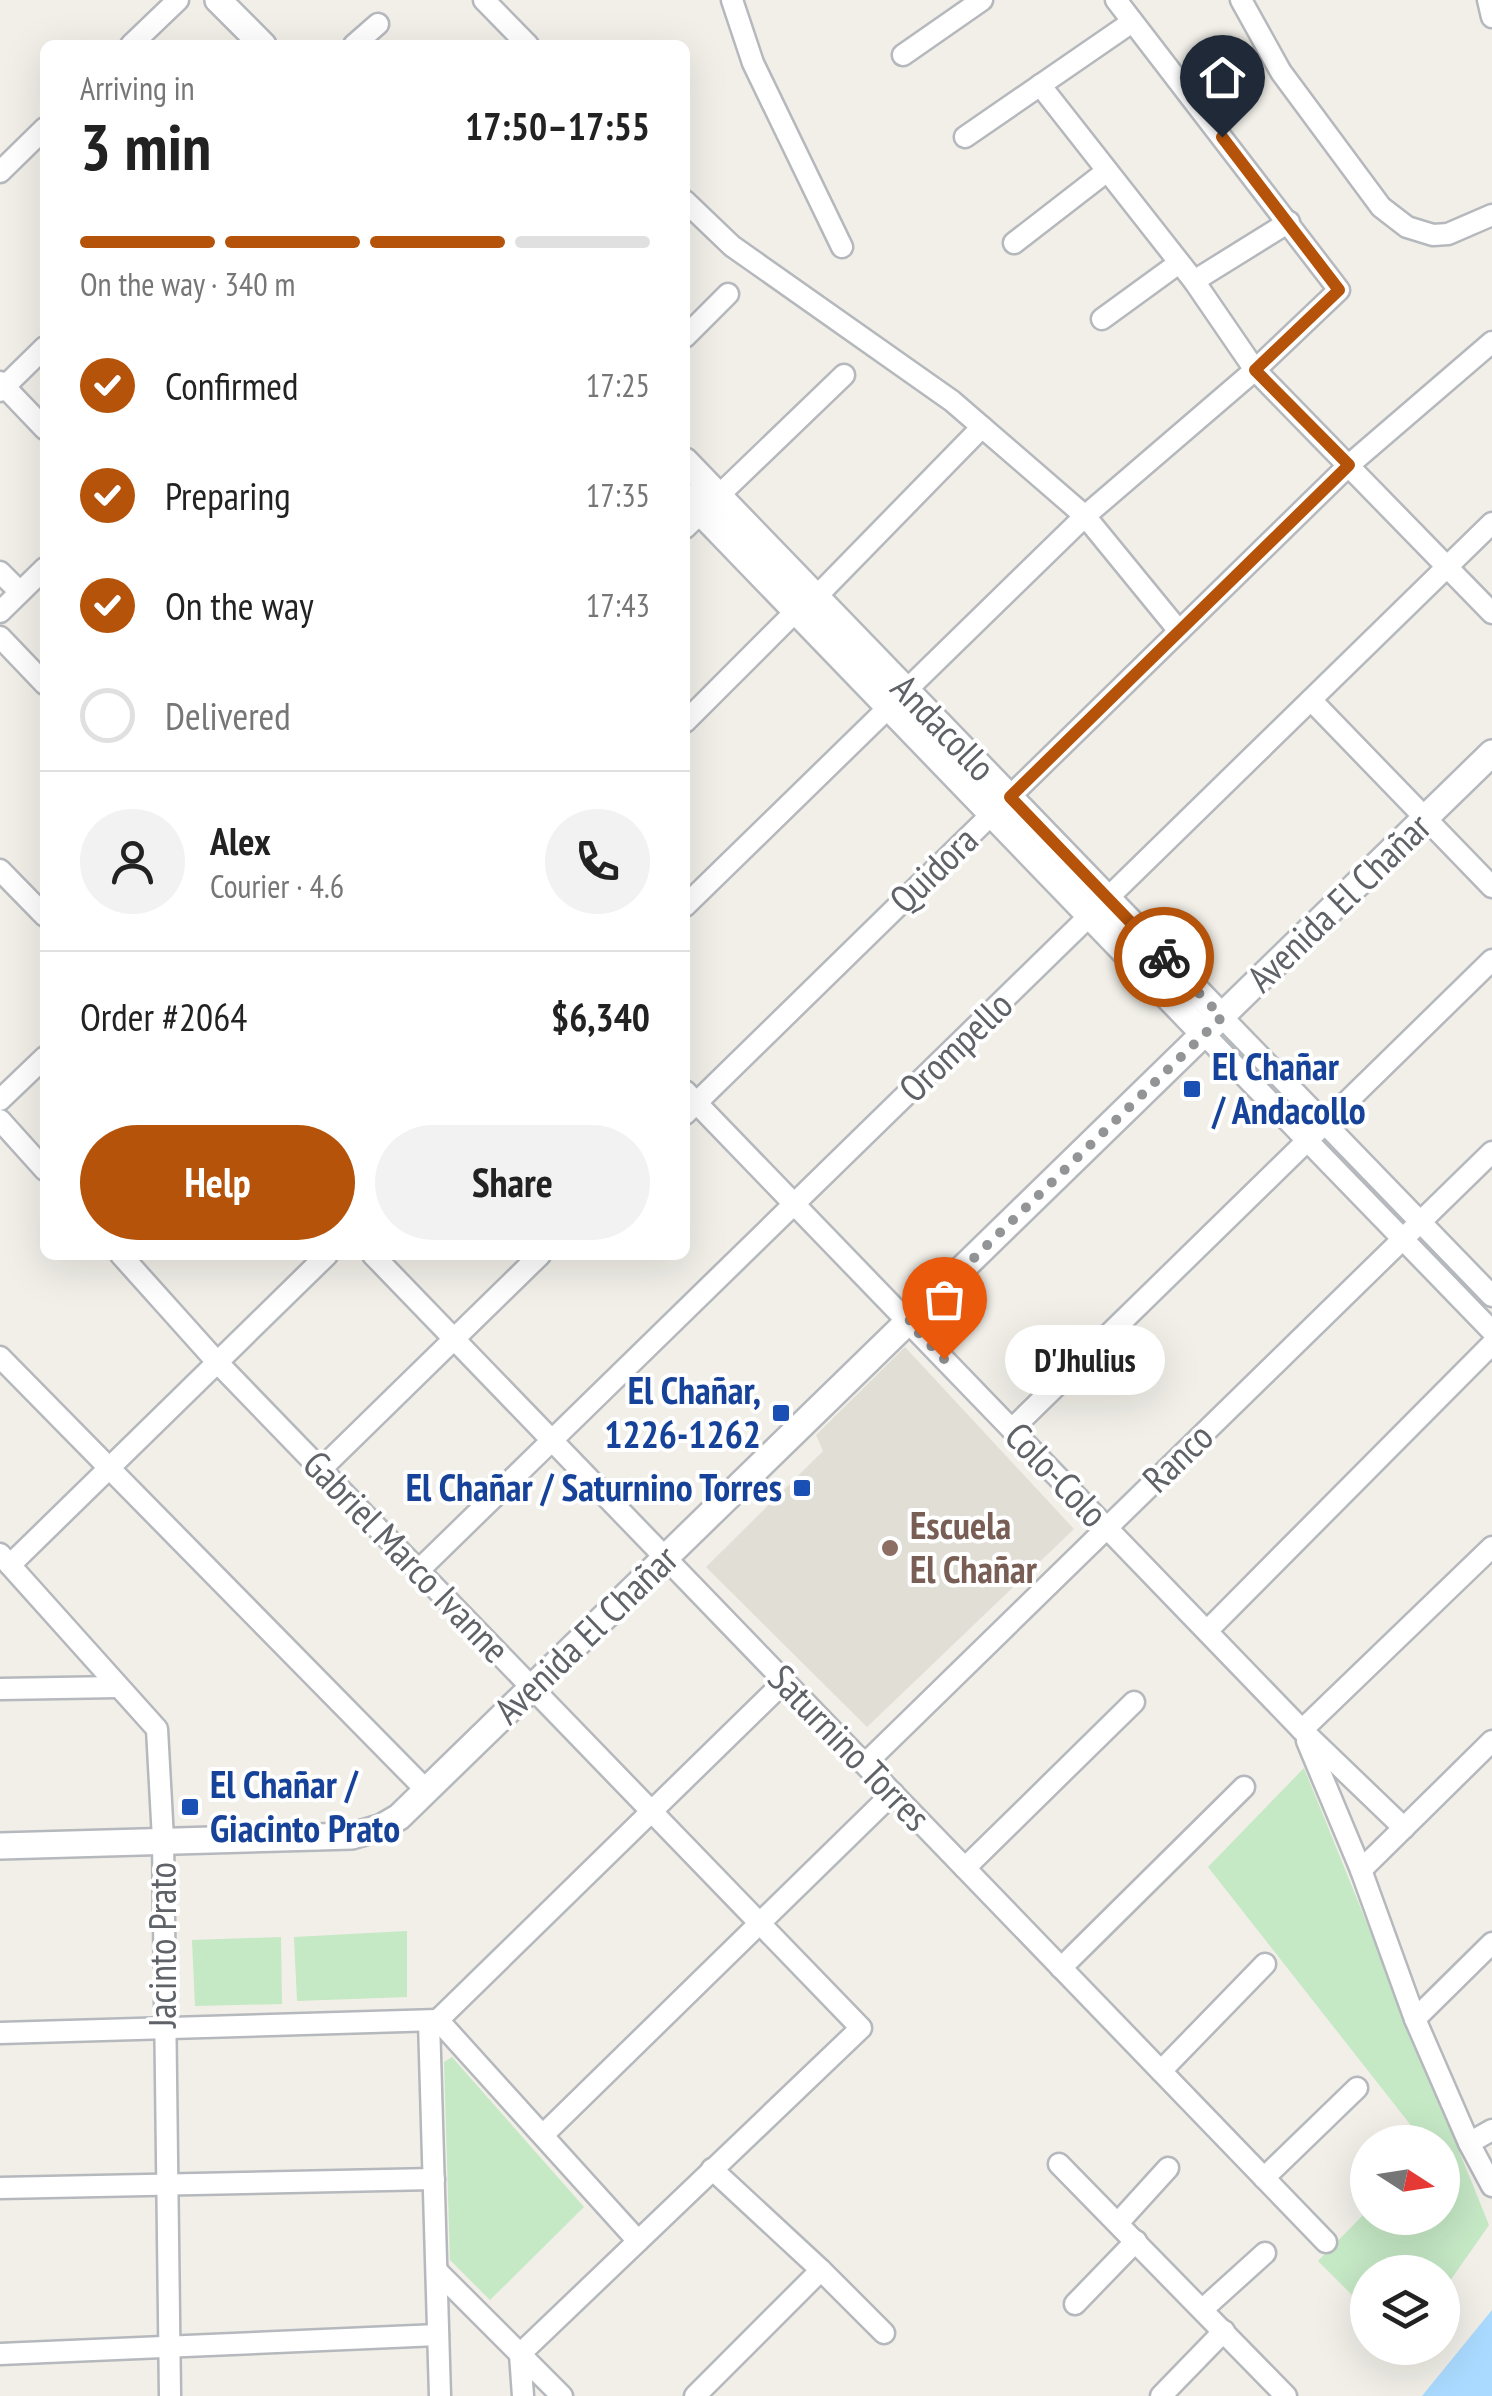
<!DOCTYPE html>
<html lang="en">
<head>
<meta charset="utf-8">
<style>
	:root { --surface:#fff; --page:#f2f2f2; --text:#222; --muted:#767676; --line:#e0e0e0; --accent:#b45309 }
	body { margin:0; font-family:"PT Sans Narrow",sans-serif; background:var(--page); color:var(--text); height:100vh; display:flex; flex-direction:column; font-size:38px; white-space:nowrap }
	* { box-sizing:border-box; margin:0 }
	p { font-size:32px; color:var(--muted) }
	.icon { flex:none; width:55px; height:55px; fill:none; stroke:currentColor; stroke-width:2; stroke-linecap:round; stroke-linejoin:round }
	.map { position:relative; flex:1; overflow:hidden }
	.details { position:absolute; left:40px; top:40px; width:650px; height:1220px; display:flex; flex-direction:column; background:var(--surface); border-radius:15px; box-shadow:0 10px 40px #0002 }
	.details>* { flex:none }
	.needle { width:65px; rotate:102deg }
	.buttons { position:absolute; left:1350px; top:2125px; display:grid; gap:20px }
	.buttons a { display:grid; place-items:center; width:110px; height:110px; border-radius:50%; background:var(--surface); box-shadow:0 10px 40px #0002; font-size:50px }
	.pin { position:absolute; display:grid; place-items:center; width:85px; height:85px; color:#fff; margin:-102px -42px; border-radius:50% 50% 50% 0; rotate:-45deg; box-shadow:0 0 10px #0007 }
	.pin .icon { rotate:45deg }
	.courier { position:absolute; display:grid; place-items:center; width:100px; height:100px; margin:-50px; border:8px solid #b45309; border-radius:50%; background:#fff; color:#222; box-shadow:0 2px 12px #0007 }
	.bubble { position:absolute; height:70px; border-radius:35px; background:var(--surface); box-shadow:0 10px 40px #0002; font-size:32px; font-weight:700; line-height:70px; text-align:center }
	.overview em { font-style:normal; font-weight:700 }
	.overview div { display:flex; flex-direction:column-reverse }
	.overview { display:flex; align-items:center; justify-content:space-between; height:170px; padding:0 40px }
	h1 { font-size:65px; font-weight:700; line-height:75px }
	.bar { display:grid; grid-template-columns:repeat(4,1fr); gap:15px 10px; align-content:center; height:120px; padding:0 40px }
	.bar i { height:12px; border-radius:8px; background:var(--line) }
	.bar .active { background:var(--accent) }
	.bar p { grid-column:span 4 }
	.line { display:flex; align-items:center; gap:25px; padding:0 40px; border-top:2px solid var(--line) }
	.line div { flex:1 }
	.round { display:grid; place-items:center; flex:none; width:105px; height:105px; border-radius:52px; background:var(--page) }
	ol { padding:0 40px; list-style:none }
	li { display:flex; align-items:center; gap:30px; height:110px }
	li p { margin-inline-start:auto }
	li .icon { padding:10px; border-radius:50%; background:var(--accent); color:#fff; stroke-width:4 }
	li:last-child { color:var(--muted) }
	li i { width:55px; height:55px; border:5px solid var(--line); border-radius:50% }
	.cta { display:flex; gap:20px; margin-top:auto; padding:20px 40px }
	.cta a { flex:1; height:115px; border-radius:60px; background:var(--accent); color:#fff; font-size:40px; font-weight:700; line-height:115px; text-align:center }
	.cta a+a { background:var(--page); color:var(--text) }
	.map>svg:first-child { display:block }
	.education { fill:#e1ded6 }
	.green { fill:#c5e8c5 }
	.water { fill:#aadaff }
	.lines { fill:none; stroke-linecap:round; stroke-linejoin:round }
	.minor-casing { stroke:#b5b8bc; stroke-width:25 }
	.tertiary-casing { stroke:#b5b8bc; stroke-width:30 }
	.minor { stroke:#fff; stroke-width:20 }
	.tertiary { stroke:#fff; stroke-width:25 }
	.done { stroke:#929495; stroke-width:10; stroke-dasharray:0 18 }
	.route { stroke:#b45309; stroke-width:12 }
	.transit-dot { fill:#1a4fb4; stroke:#fff; stroke-width:4 }
	.education-dot { fill:#8d6e63; stroke:#fff; stroke-width:4 }
	.labels { text-anchor:middle; stroke-width:8; stroke-linejoin:round; paint-order:stroke }
	.street-label { font-size:38px; fill:#5f6368; stroke:#fff }
	.transit-label { font-size:38px; font-weight:bold; fill:#164399; stroke:#fff; text-anchor:start }
	.education-label { font-size:38px; font-weight:bold; fill:#785e54; stroke:#fff; text-anchor:start }
</style>
</head>
<body>
<div class="map">
<svg width="1492" height="2396" viewBox="0 0 1492 2396">
	<rect width="100%" height="100%" fill="#f1efe8"/>
	<!-- education -->
	<polygon class="education" points="905,1347 1074,1529 867,1727 706,1567 823,1451 816,1435"/>
	<!-- green -->
	<g class="green">
		<polygon points="1304,1768 1489,2225 1443,2291 1442,2272 1368,2272 1367,2310 1318,2261 1367,2211 1368,2218 1442,2218 1442,2142 1424,2142 1208,1867"/>
		<polygon points="407,1931 407,1997 297,2001 294,1937"/>
		<polygon points="281,1937 282,2004 195,2006 192,1940"/>
		<polygon points="452,2057 584,2207 490,2300 450,2260 444,2062"/>
	</g>
	<!-- water -->
	<polygon class="water" points="1492,2310 1492,2396 1422,2396"/>
	<g class="lines">
		<defs>
			<g id="minor">
				<polyline points="484,0 528,45"/>
				<polyline points="732,0 753,63 842,247"/>
				<polyline points="1241,0 1281,72 1381,207 1407,227 1433,235 1448,234 1492,215"/>
				<polyline points="1488,0 1492,17"/>
				<polyline points="131,45 178,0"/>
				<polyline points="354,45 378,24"/>
				<polyline points="903,55 982,0"/>
				<polyline points="1040,85 1194,281 1255,370 1492,613"/>
				<polyline points="965,137 1132,22"/>
				<polyline points="0,172 45,128"/>
				<polyline points="685,201 732,246 952,401 1085,516 1179,631"/>
				<polyline points="1014,243 1107,171"/>
				<polyline points="1194,281 1289,222"/>
				<polyline points="1102,319 1179,263"/>
				<polyline points="685,337 728,294"/>
				<polyline points="0,382 45,429"/>
				<polyline points="0,391 45,347"/>
				<polyline points="685,528 844,375"/>
				<polyline points="0,572 20,592"/>
				<polyline points="0,612 45,568"/>
				<polyline points="0,637 45,684"/>
				<polyline points="1311,700 1492,887"/>
				<polyline points="685,722 796,611 816,597 982,427"/>
				<polyline points="0,870 45,916"/>
				<polyline points="685,906 1085,516 1255,370 1339,290 1116,0"/>
				<polyline points="1222,1017 1492,1296"/>
				<polyline points="1203,1033 1492,1331"/>
				<polyline points="685,1091 1302,1730 1404,1828"/>
				<polyline points="0,1100 45,1057"/>
				<polyline points="685,1114 1349,465 1492,342"/>
				<polyline points="0,1120 45,1170"/>
				<polyline points="121,1255 217,1362 861,2028 520,2354 523,2396"/>
				<polyline points="373,1255 1326,2242"/>
				<polyline points="0,1357 427,1791"/>
				<polyline points="1012,1429 1492,960"/>
				<polyline points="321,1469 540,1255"/>
				<polyline points="0,1554 157,1729 163,1839 170,2396"/>
				<polyline points="10,1565 327,1255"/>
				<polyline points="419,1570 1492,523"/>
				<polyline points="1207,1631 1492,1344"/>
				<polyline points="0,1689 118,1687"/>
				<polyline points="1302,1730 1492,1547"/>
				<polyline points="1307,1741 1361,1870 1415,2019 1469,2143 1492,2186"/>
				<polyline points="865,1764 1492,1152"/>
				<polyline points="965,1868 1134,1702"/>
				<polyline points="1361,1870 1492,1741"/>
				<polyline points="1061,1968 1244,1787"/>
				<polyline points="1415,2019 1492,1943"/>
				<polyline points="438,2020 785,1681"/>
				<polyline points="429,2021 440,2396"/>
				<polyline points="0,2033 438,2020 638,2241"/>
				<polyline points="1161,2071 1265,1964"/>
				<polyline points="543,2135 893,1793"/>
				<polyline points="1469,2143 1492,2130"/>
				<polyline points="1059,2164 1286,2396"/>
				<polyline points="712,2169 821,2270 884,2333"/>
				<polyline points="1264,2178 1357,2088"/>
				<polyline points="0,2188 434,2179"/>
				<polyline points="1118,2223 1168,2168"/>
				<polyline points="437,2271 562,2396"/>
				<polyline points="1075,2304 1136,2241"/>
				<polyline points="1203,2309 1265,2253"/>
				<polyline points="0,2354 438,2335"/>
				<polyline points="695,2396 821,2270"/>
				<polyline points="1161,2396 1224,2331"/>
			</g>
			<g id="tertiary">
				<polyline points="218,0 263,45"/>
				<polyline points="685,461 1222,1017"/>
				<polyline points="685,496 1203,1033"/>
				<polyline points="0,1846 352,1836 382,1827 399,1817 1492,753"/>
			</g>
		</defs>
		<!-- minor casing -->
		<use href="#minor" class="minor-casing"/>
		<!-- tertiary casing -->
		<use href="#tertiary" class="tertiary-casing"/>
		<!-- minor -->
		<use href="#minor" class="minor"/>
		<!-- tertiary -->
		<use href="#tertiary" class="tertiary"/>
	</g>
	<g class="lines">
		<!-- done -->
		<polyline class="done" points="944,1359 908,1322 1222,1017 1164,957"/>
		<!-- route -->
		<polyline class="route" points="1164,957 1010,797 1349,465 1255,370 1339,290 1222,137"/>
	</g>
	<!-- markers -->
	<g class="transit-dot">
		<rect x="1182" y="1079" width="20" height="20" rx="5"/>
		<rect x="771" y="1403" width="20" height="20" rx="5"/>
		<rect x="792" y="1478" width="20" height="20" rx="5"/>
		<rect x="180" y="1797" width="20" height="20" rx="5"/>
	</g>
	<circle class="education-dot" cx="890" cy="1548" r="10"/>
	<g class="labels">
		<!-- street labels -->
		<g class="street-label">
			<text transform="translate(943 728) rotate(46)" y="13">Andacollo</text>
			<text transform="translate(934 870) rotate(-44)" y="13">Quidora</text>
			<text transform="translate(1339 903) rotate(-44)" y="13">Avenida El Chañar</text>
			<text transform="translate(956 1047) rotate(-44)" y="13">Orompello</text>
			<text transform="translate(1178 1458) rotate(-44)" y="13">Ranco</text>
			<text transform="translate(1056 1475) rotate(46)" y="13">Colo-Colo</text>
			<text transform="translate(406 1557) rotate(46)" y="13">Gabriel Marco Ivanne</text>
			<text transform="translate(586 1635) rotate(-44)" y="13">Avenida El Chañar</text>
			<text transform="translate(849 1748) rotate(46)" y="13">Saturnino Torres</text>
			<text transform="translate(163 1945) rotate(-90)" y="13">Jacinto Prato</text>
		</g>
		<!-- transit labels -->
		<g class="transit-label">
			<text x="1212" y="1080">El Chañar<tspan x="1212" dy="44">/ Andacollo</tspan></text>
			<text x="761" y="1404" text-anchor="end">El Chañar,<tspan x="761" dy="44">1226-1262</tspan></text>
			<text x="782" y="1501" text-anchor="end">El Chañar / Saturnino Torres</text>
			<text x="210" y="1798">El Chañar /<tspan x="210" dy="44">Giacinto Prato</tspan></text>
		</g>
		<!-- education labels -->
		<g class="education-label">
			<text x="910" y="1539">Escuela<tspan x="910" dy="44">El Chañar</tspan></text>
		</g>
	</g>
</svg>
<div class="buttons">
<a><svg class="needle" viewBox="-14 -14 28 28"><path d="M0-13l5 13h-10z" fill="#e53935"/><path d="M0 13l5-13h-10z" fill="#767676"/></svg></a>
<a><svg class="icon" aria-label="layers" viewBox="0 0 24 24"><path d="M12 4l9 5-9 5-9-5zM3 14l9 5 9-5"/></svg></a>
</div>
<div class="pin" style="left:944px;top:1359px;background:#ea580c"><svg class="icon" aria-label="bag" viewBox="0 0 24 24"><path d="M5 8h14l-1 12H6zM9 8a3 3 0 0 1 6 0"/></svg></div>
<div class="pin" style="left:1222px;top:137px;background:#1f2937"><svg class="icon" aria-label="home" viewBox="0 0 24 24"><path d="M3 11l9-7 9 7M6 9v11h12V9"/></svg></div>
<div class="courier" style="left:1164px;top:957px"><svg class="icon" aria-label="bike" viewBox="0 0 24 24"><circle cx="6" cy="16" r="4"/><circle cx="18" cy="16" r="4"/><path d="M6 16l4-8h5l3 8M10 8l3 8H6M13 5h3"/></svg></div>
<div class="bubble" style="left:1005px;top:1325px;width:160px">D'Jhulius</div>
<section class="details">
<div class="overview"><div><h1>3 min</h1><p>Arriving in</p></div><em>17:50–17:55</em></div>
<div class="bar"><i class="active"></i><i class="active"></i><i class="active"></i><i></i><p>On the way · 340 m</p></div>
<ol>
<li><svg class="icon" aria-label="check" viewBox="0 0 24 24"><path d="M5 12l5 5 9-10"/></svg>Confirmed<p>17:25</p></li>
<li><svg class="icon" aria-label="check" viewBox="0 0 24 24"><path d="M5 12l5 5 9-10"/></svg>Preparing<p>17:35</p></li>
<li><svg class="icon" aria-label="check" viewBox="0 0 24 24"><path d="M5 12l5 5 9-10"/></svg>On the way<p>17:43</p></li>
<li><i></i>Delivered</li>
</ol>
<div class="line" style="height:180px"><a class="round"><svg class="icon" aria-label="person" viewBox="0 0 24 24"><circle cx="12" cy="8" r="4"/><path d="M4 21q1-7 8-7t8 7"/></svg></a><div><b>Alex</b><p>Courier · 4.6</p></div><a class="round"><svg class="icon" aria-label="phone" viewBox="0 0 24 24"><path d="M5 4h4l2 5-3 2q2 4 5 5l2-3 5 2v4C11 20 4 13 5 4z"/></svg></a></div>
<div class="line" style="height:130px"><div>Order #2064</div><b>$6,340</b></div>
<div class="cta"><a>Help</a><a>Share</a></div>
</section>
</div>
</body>
</html>
